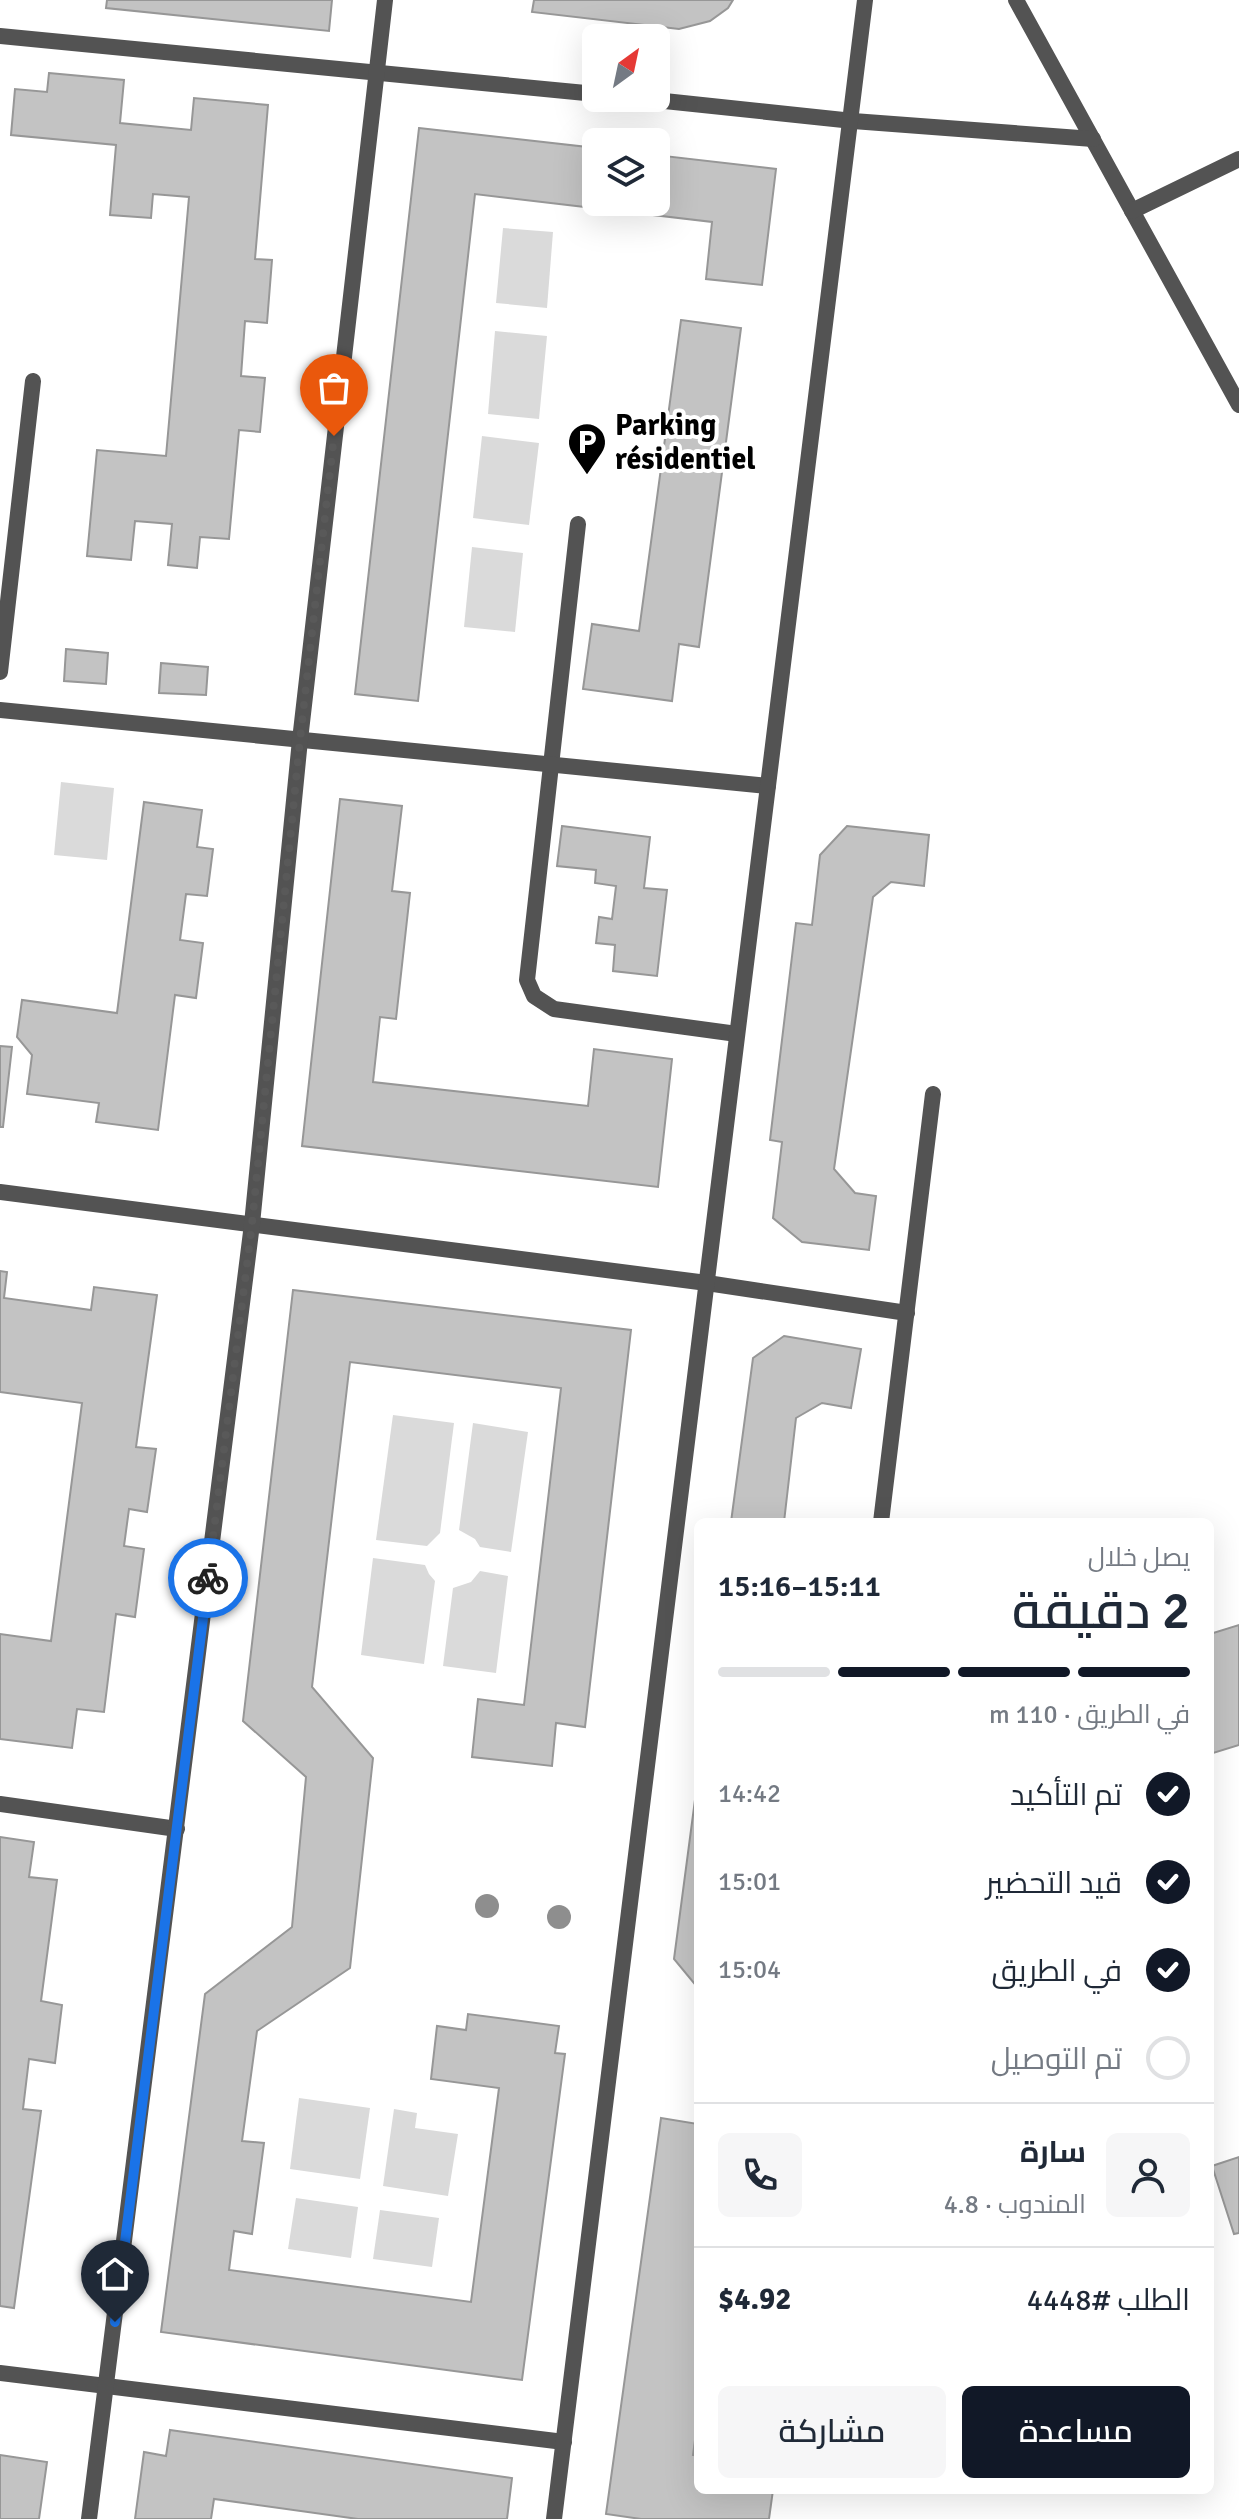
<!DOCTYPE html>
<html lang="ar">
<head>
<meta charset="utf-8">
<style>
	:root { --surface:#fff; --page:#f6f6f7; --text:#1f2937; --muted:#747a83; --line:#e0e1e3; --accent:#111827 }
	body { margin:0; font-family:Signika,Cairo,sans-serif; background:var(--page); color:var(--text); direction:rtl; height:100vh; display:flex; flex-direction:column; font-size:30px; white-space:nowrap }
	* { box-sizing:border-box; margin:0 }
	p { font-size:26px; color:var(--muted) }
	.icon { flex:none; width:44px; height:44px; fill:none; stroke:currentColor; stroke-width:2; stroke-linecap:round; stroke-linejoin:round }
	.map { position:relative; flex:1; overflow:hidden; direction:ltr }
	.panel { position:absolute; left:694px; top:1518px; width:520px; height:976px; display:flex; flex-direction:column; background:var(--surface); border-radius:12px; box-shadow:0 8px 32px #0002; direction:rtl }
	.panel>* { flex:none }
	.needle { width:52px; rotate:33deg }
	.controls { position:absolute; left:582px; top:24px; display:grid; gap:16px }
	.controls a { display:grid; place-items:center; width:88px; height:88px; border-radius:12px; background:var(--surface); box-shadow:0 8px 32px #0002; font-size:40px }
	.pin { position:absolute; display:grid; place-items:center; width:68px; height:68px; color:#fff; margin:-82px -34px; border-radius:50% 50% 50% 0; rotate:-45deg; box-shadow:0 0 8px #0007 }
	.pin .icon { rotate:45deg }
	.courier { position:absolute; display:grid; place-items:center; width:80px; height:80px; margin:-40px; border:6px solid #1a73e8; border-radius:50%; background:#fff; color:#222; box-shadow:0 2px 10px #0007 }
	.summary em { font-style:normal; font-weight:600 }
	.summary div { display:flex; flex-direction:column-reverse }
	.summary { display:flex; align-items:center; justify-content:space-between; height:136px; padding:0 24px }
	h1 { font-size:52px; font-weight:600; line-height:60px }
	.bar { display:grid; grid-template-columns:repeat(4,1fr); gap:12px 8px; align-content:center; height:96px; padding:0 24px }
	.bar i { height:10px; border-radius:6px; background:var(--line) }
	.bar .active { background:var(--accent) }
	.bar p { grid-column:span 4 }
	.line { display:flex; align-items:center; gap:20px; padding:0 24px; border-top:2px solid var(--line) }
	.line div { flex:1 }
	.round { display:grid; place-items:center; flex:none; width:84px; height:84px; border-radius:12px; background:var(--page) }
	ol { padding:0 24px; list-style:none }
	li { display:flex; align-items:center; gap:24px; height:88px }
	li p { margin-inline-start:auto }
	li .icon { padding:8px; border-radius:50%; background:var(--accent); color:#fff; stroke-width:4 }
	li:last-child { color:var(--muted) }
	li i { width:44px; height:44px; border:4px solid var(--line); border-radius:50% }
	.primary-button { display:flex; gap:16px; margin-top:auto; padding:16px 24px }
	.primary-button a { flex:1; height:92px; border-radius:12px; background:var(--accent); color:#fff; font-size:32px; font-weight:600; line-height:92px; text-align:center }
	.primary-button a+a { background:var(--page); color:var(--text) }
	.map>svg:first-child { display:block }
	.grass { fill:#dadada }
	.building { fill:#c3c3c3; stroke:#979797; stroke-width:2 }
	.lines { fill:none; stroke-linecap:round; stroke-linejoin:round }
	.service { stroke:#535353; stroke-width:16 }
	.minor { stroke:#535353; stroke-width:16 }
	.tree { fill:#8e8e8e }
	.done { stroke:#595959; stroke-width:8; stroke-dasharray:0 14.4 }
	.route { stroke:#1a73e8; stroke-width:10 }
	.labels { text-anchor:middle; stroke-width:8; stroke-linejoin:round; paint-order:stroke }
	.poi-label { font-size:30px; font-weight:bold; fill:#000; stroke:#fff; text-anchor:start }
</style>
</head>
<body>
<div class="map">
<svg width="1239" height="2519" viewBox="0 0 1239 2519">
	<rect width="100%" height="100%" fill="#fff"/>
	<!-- grass -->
	<g class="grass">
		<polygon points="503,228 553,232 547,308 496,303"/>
		<polygon points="495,331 547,336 539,419 488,414"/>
		<polygon points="482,436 539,443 529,525 473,518"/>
		<polygon points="472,547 523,553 515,632 464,627"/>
		<polygon points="61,782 114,788 107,860 54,855"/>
		<polygon points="393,1415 454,1423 440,1533 427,1546 376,1540"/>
		<polygon points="473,1423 528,1432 511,1552 480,1547 475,1539 459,1530"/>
		<polygon points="373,1558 425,1565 429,1574 435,1581 424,1664 361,1655"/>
		<polygon points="480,1571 508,1576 496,1673 443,1666 453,1588 471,1582"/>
		<polygon points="299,2098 370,2108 360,2179 290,2169"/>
		<polygon points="394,2109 417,2113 415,2128 458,2134 448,2196 383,2186"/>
		<polygon points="296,2198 358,2207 351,2258 288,2249"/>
		<polygon points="380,2210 439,2218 432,2267 373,2259"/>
	</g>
	<!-- building -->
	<g class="building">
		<polygon points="107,0 332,0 329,31 106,8"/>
		<polygon points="534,0 733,0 728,8 710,21 679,29 532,12"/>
		<polygon points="49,73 124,80 120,123 191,130 194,98 268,105 255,259 272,260 267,323 245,321 241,376 265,378 260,432 239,430 229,539 200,537 197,568 168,565 172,524 135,521 131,560 87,556 97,450 166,456 189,197 153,194 151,218 110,215 116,145 11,135 15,89 47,92"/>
		<polygon points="419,128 596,148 596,202 656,202 656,155 776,169 762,285 706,279 712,222 475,194 418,701 355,694"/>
		<polygon points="681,320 741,328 699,647 679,644 672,701 583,689 592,624 639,631"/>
		<polygon points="66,649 108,653 106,684 64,681"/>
		<polygon points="161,663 208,667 206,695 159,693"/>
		<polygon points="340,799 402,806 392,891 410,893 396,1019 380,1017 373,1082 588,1106 594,1049 672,1059 658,1187 302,1146"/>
		<polygon points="144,802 202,810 197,847 213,849 207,896 186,894 180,940 203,943 196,998 175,995 158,1130 96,1122 99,1103 27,1094 32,1055 17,1037 22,1000 117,1013"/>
		<polygon points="562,826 650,837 644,888 667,890 657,976 613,971 615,945 596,943 599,917 612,919 616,886 595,883 596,870 557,866"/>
		<polygon points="847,826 929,835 924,886 891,882 873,897 834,1169 855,1193 876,1196 869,1250 802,1242 773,1218 782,1142 770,1140 796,923 812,925 820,855"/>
		<polygon points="0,1046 12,1047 3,1127 0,1127"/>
		<polygon points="0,1271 7,1272 4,1298 91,1310 94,1287 157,1295 136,1447 156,1449 147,1512 129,1509 124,1546 144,1549 135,1617 116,1614 104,1712 77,1709 72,1748 0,1739 0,1634 51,1641 82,1403 0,1392"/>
		<polygon points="293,1290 631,1330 585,1727 556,1723 552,1766 472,1757 478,1699 524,1705 561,1388 350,1362 312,1687 373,1758 350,1968 257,2031 242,2141 264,2143 252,2234 234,2231 229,2270 471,2302 499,2088 431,2079 437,2026 466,2030 468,2014 559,2026 555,2053 565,2054 522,2380 161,2332 205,1994 292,1927 306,1777 243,1721"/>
		<polygon points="784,1336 861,1349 851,1408 822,1403 796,1418 784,1522 731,1522 753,1358"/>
		<polygon points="1239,1625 1239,1745 1210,1754 1210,1634"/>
		<polygon points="698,1777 698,1988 674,1959"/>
		<polygon points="0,1837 34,1842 29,1877 57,1880 41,2001 62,2005 55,2063 29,2059 23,2109 41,2111 14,2308 0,2306"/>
		<polygon points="661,2118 698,2124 698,2418 693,2455 698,2456 698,2490 773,2490 769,2519 641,2519 606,2514"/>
		<polygon points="1239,2157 1239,2233 1234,2234 1212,2166"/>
		<polygon points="170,2430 512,2478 507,2519 358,2519 214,2499 211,2519 135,2519 144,2452 166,2456"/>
		<polygon points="0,2455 47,2462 39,2519 0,2519"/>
	</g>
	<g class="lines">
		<!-- service -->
		<g class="service">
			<polyline points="578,524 527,980 534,996 554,1009 737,1034"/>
			<polyline points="0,672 33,381"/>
			<polyline points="707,1283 907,1313"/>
			<polyline points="881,1522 933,1094"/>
			<polyline points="0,1804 177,1829"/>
		</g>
		<!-- minor -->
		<g class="minor">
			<polyline points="1016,0 1239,405"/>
			<polyline points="0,36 596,94"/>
			<polyline points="636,98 853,121 1093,139"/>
			<polyline points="1132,211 1239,159"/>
			<polyline points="0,710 768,786"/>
			<polyline points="0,1192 707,1283"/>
			<polyline points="0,2373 564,2442"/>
			<polyline points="89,2519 252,1224 300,740 385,0"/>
			<polyline points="554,2519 865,0"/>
		</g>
	</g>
	<!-- trees -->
	<g class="tree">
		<circle cx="487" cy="1906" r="12"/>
		<circle cx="559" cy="1917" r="12"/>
	</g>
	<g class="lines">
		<!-- done -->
		<polyline class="done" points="208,1578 252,1224 300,740 334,436"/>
		<!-- route -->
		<polyline class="route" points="115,2322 208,1578"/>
	</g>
	<!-- icons -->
	<defs>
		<symbol id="parking-pin" viewBox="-11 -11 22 30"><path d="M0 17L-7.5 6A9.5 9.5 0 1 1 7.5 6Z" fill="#000" stroke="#fff"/><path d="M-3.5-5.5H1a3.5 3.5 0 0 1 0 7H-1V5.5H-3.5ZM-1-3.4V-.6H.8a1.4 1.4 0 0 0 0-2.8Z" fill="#fff"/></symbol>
	</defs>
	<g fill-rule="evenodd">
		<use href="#parking-pin" x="565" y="420" width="44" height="60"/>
	</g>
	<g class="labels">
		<!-- poi labels -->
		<g class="poi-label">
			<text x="615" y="435">Parking<tspan x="615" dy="34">résidentiel</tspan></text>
		</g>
	</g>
</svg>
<div class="controls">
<a><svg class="needle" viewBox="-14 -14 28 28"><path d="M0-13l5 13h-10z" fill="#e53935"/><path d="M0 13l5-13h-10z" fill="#747a83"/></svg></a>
<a><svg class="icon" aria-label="layers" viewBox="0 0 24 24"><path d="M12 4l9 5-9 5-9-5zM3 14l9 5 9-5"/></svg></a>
</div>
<div class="pin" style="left:334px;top:436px;background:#ea580c"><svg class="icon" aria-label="bag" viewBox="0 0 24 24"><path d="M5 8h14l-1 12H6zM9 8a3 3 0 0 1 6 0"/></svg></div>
<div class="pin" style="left:115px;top:2322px;background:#1f2937"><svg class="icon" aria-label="home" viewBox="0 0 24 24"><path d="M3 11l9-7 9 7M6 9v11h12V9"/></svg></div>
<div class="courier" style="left:208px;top:1578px"><svg class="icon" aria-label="bike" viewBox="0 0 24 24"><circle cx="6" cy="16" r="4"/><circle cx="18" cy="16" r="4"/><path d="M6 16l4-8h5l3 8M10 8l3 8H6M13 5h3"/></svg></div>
<section class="panel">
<div class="summary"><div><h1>2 دقيقة</h1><p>يصل خلال</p></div><em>15:11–15:16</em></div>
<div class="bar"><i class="active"></i><i class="active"></i><i class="active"></i><i></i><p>في الطريق · 110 m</p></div>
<ol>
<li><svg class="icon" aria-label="check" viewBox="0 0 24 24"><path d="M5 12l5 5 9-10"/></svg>تم التأكيد<p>14:42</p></li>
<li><svg class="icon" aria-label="check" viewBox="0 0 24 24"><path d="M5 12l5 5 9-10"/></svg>قيد التحضير<p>15:01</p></li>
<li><svg class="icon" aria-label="check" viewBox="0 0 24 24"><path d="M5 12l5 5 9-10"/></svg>في الطريق<p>15:04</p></li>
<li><i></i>تم التوصيل</li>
</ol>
<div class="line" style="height:144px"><a class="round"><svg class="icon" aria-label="person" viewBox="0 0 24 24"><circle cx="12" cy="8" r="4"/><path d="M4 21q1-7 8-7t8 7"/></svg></a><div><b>سارة</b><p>المندوب · 4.8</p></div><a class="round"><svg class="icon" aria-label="phone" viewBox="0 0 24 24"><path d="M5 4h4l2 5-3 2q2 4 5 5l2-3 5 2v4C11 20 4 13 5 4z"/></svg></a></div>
<div class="line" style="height:104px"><div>الطلب #4448</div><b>$4.92</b></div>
<div class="primary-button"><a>مساعدة</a><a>مشاركة</a></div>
</section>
</div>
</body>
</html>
